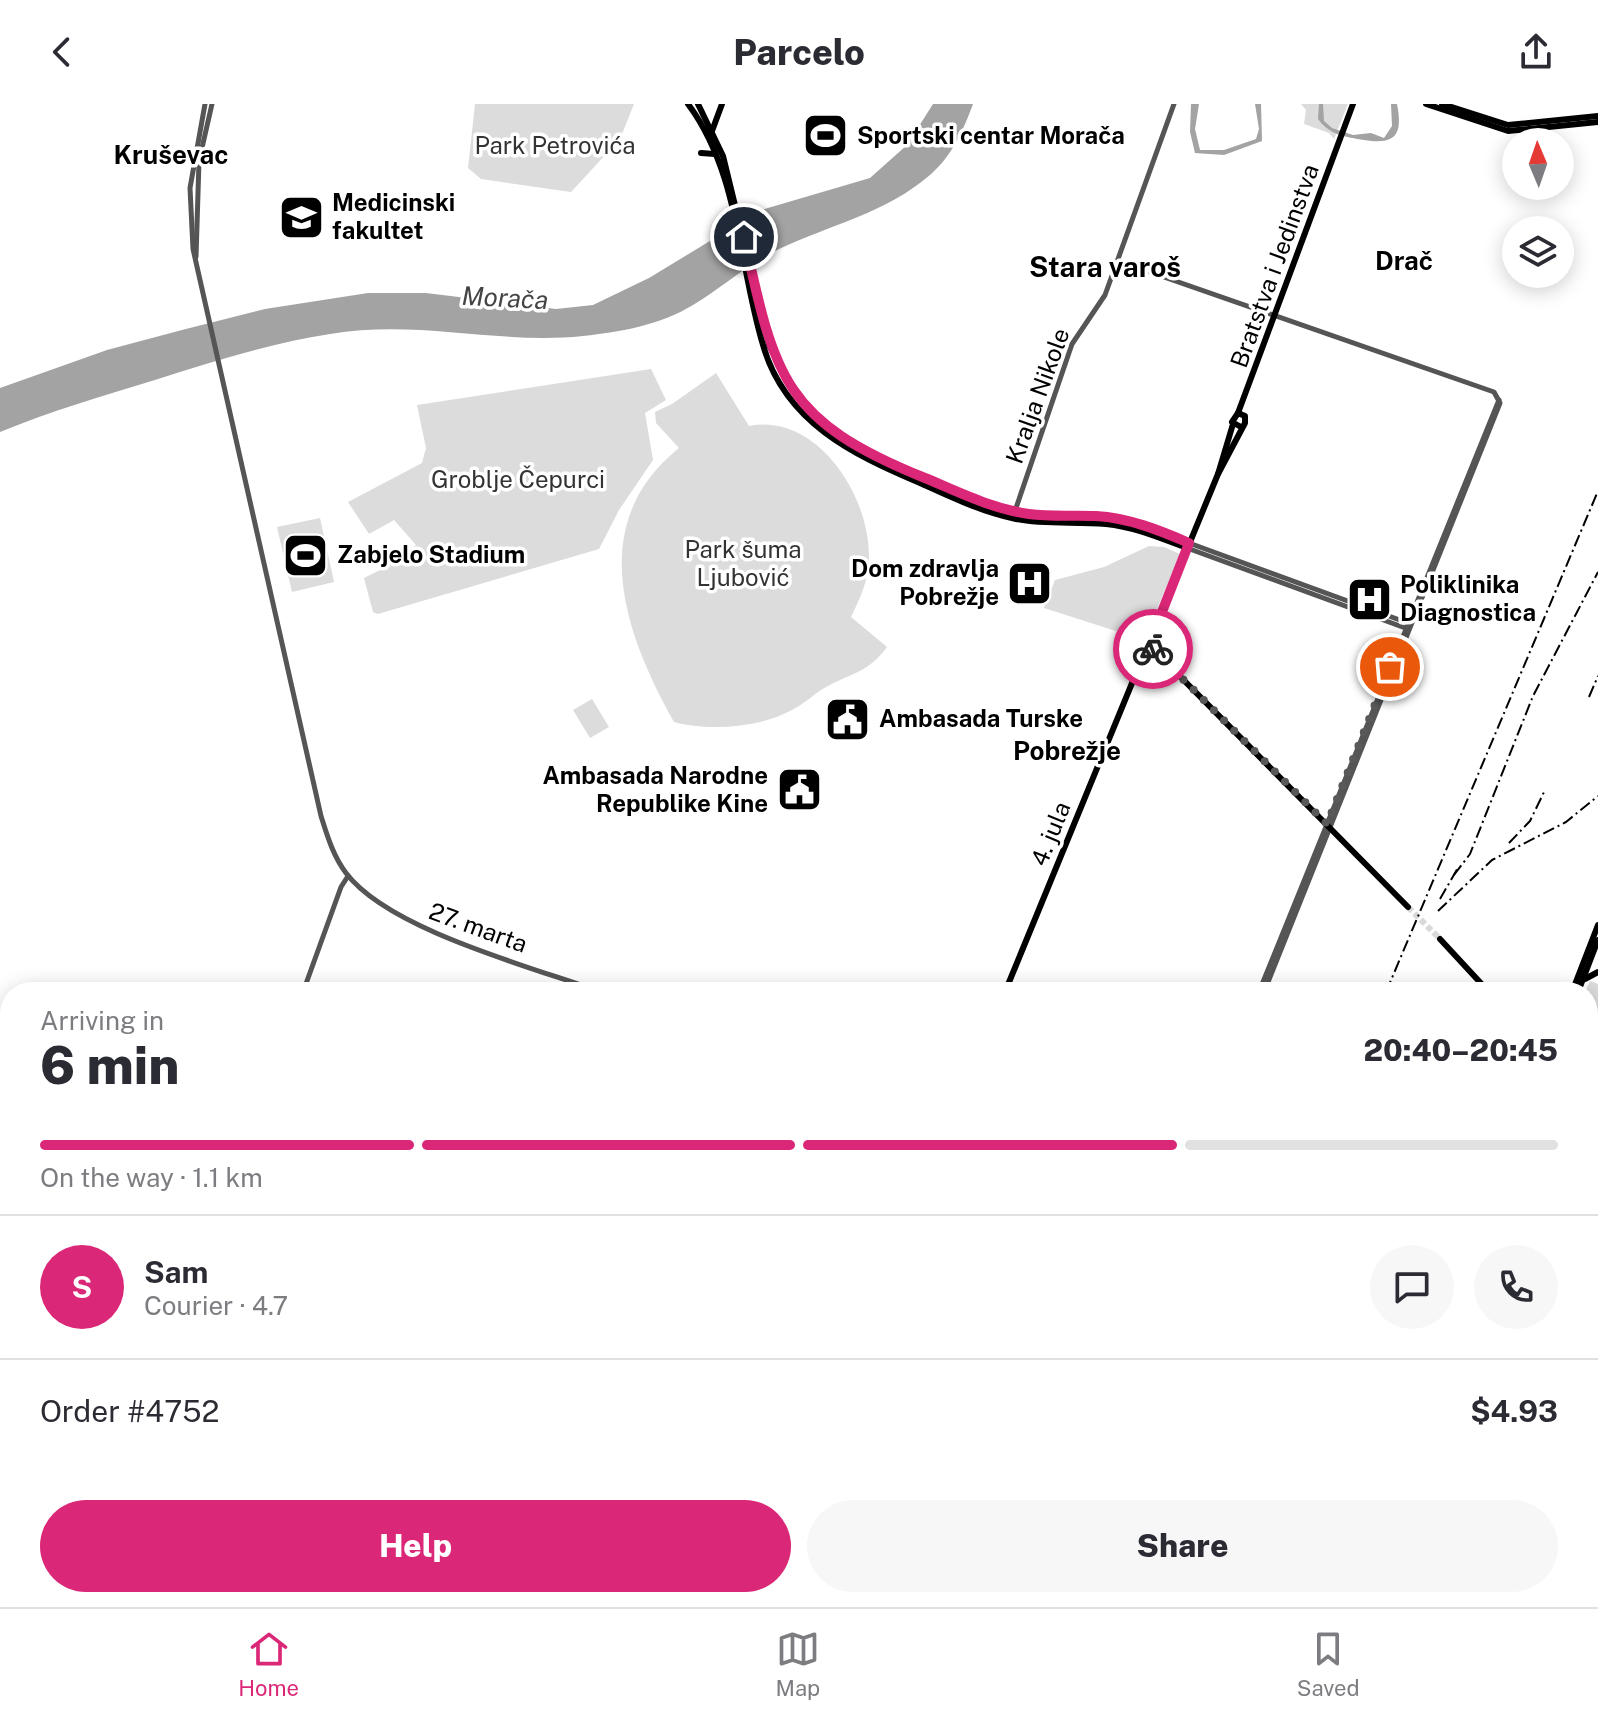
<!DOCTYPE html>
<html lang="en">
<head>
<meta charset="utf-8">
<style>
	:root { --surface:#fff; --page:#f7f7f7; --text:#2b2b33; --muted:#7c7c81; --line:#e1e1e2; --accent:#db2777 }
	body { margin:0; font-family:"Public Sans",sans-serif; background:var(--page); color:var(--text); height:100vh; display:flex; flex-direction:column; font-size:30px; white-space:nowrap }
	* { box-sizing:border-box; margin:0 }
	p { font-size:26px; color:var(--muted) }
	.icon { flex:none; width:44px; height:44px; fill:none; stroke:currentColor; stroke-width:2; stroke-linecap:round; stroke-linejoin:round }
	.map { position:relative; flex:1; overflow:hidden }
	.details { position:absolute; left:0px; top:878px; width:1598px; height:626px; display:flex; flex-direction:column; background:var(--surface); border-radius:32px 32px 0 0; box-shadow:0 4px 20px #0003 }
	.details>* { flex:none }
	.needle { width:52px; rotate:358deg }
	.tools { position:absolute; left:1502px; top:24px; display:grid; gap:16px }
	.tools a { display:grid; place-items:center; width:72px; height:72px; border-radius:50%; background:var(--surface); box-shadow:0 4px 20px #0003; font-size:40px }
	.pin { position:absolute; display:grid; place-items:center; width:68px; height:68px; color:#fff; margin:-34px; border:4px solid #fff; border-radius:50%; box-shadow:0 2px 8px #0007 }
	.courier { position:absolute; display:grid; place-items:center; width:80px; height:80px; margin:-40px; border:6px solid #db2777; border-radius:50%; background:#fff; color:#222; box-shadow:0 2px 10px #0007 }
	.summary em { font-style:normal; font-weight:800 }
	.summary div { display:flex; flex-direction:column-reverse }
	.summary { display:flex; align-items:center; justify-content:space-between; height:136px; padding:0 40px }
	h1 { font-size:52px; font-weight:800; line-height:60px }
	.bar { display:grid; grid-template-columns:repeat(4,1fr); gap:12px 8px; align-content:center; height:96px; padding:0 40px }
	.bar i { height:10px; border-radius:6px; background:var(--line) }
	.bar .active { background:var(--accent) }
	.bar p { grid-column:span 4 }
	.line { display:flex; align-items:center; gap:20px; padding:0 40px; border-top:2px solid var(--line) }
	.line div { flex:1 }
	.round { display:grid; place-items:center; flex:none; width:84px; height:84px; border-radius:42px; background:var(--page) }
	.button { display:flex; gap:16px; margin-top:auto; padding:16px 40px }
	.button a { flex:1; height:92px; border-radius:48px; background:var(--accent); color:#fff; font-size:32px; font-weight:800; line-height:92px; text-align:center }
	.button a+a { background:var(--page); color:var(--text) }
	header { display:flex; justify-content:space-between; align-items:center; height:104px; padding:0 40px; background:var(--surface); font-size:36px; font-weight:800 }
	.tab-bar { display:flex; justify-content:space-around; align-items:center; height:112px; border-top:2px solid var(--line); background:var(--surface); font-size:22px; color:var(--muted) }
	.tab-bar a { display:grid; justify-items:center; gap:4px }
	.tab-bar .active { color:var(--accent) }
	.map>svg:first-child { display:block }
	.green { fill:#dcdcdc }
	.water { fill:#a3a3a3 }
	.lines { fill:none; stroke-linecap:round; stroke-linejoin:round }
	.major-tunnel { stroke:#d9d9d9; stroke-width:6; stroke-dasharray:6 3; stroke-linecap:butt }
	.minor { stroke:#555; stroke-width:5 }
	.major { stroke:#000; stroke-width:6 }
	.rail { stroke:#000; stroke-width:2; stroke-dasharray:12 4 2 4; stroke-linecap:butt }
	.done { stroke:#595959; stroke-width:8; stroke-dasharray:0 14.4 }
	.route { stroke:#db2777; stroke-width:10 }
	.labels { text-anchor:middle; stroke-width:7; stroke-linejoin:round; paint-order:stroke }
	.poi-label { font-size:24px; font-weight:bold; fill:#000; stroke:#fff; text-anchor:start }
	.park-label { font-size:24px; fill:#333; stroke:#fff }
	.street-label { font-size:24px; fill:#000; stroke:#fff }
	.neighbourhood-label { font-size:26px; font-weight:bold; fill:#000; stroke:#fff }
	.water-label { font-size:26px; font-style:italic; fill:#444; stroke:#fff }
	.quarter-label { font-size:28px; font-weight:bold; fill:#000; stroke:#fff }
</style>
</head>
<body>
<header><svg class="icon" aria-label="back" viewBox="0 0 24 24"><path d="M15 5l-7 7 7 7"/></svg>Parcelo<svg class="icon" aria-label="share" viewBox="0 0 24 24"><path d="M12 15V3M7 8l5-5 5 5M5 13v7h14v-7"/></svg></header>
<div class="map">
<svg width="1598" height="1503" viewBox="0 0 1598 1503">
	<rect width="100%" height="100%" fill="#fff"/>
	<!-- green -->
	<g class="green">
		<polygon points="475,0 634,0 620,35 571,88 481,75 468,64"/>
		<polygon points="1301,0 1348,0 1334,35 1329,29 1304,20 1306,6"/>
		<polygon points="651,265 666,296 645,309 653,356 619,406 599,445 378,510 373,508 364,474 390,461 416,441 394,416 369,430 348,398 422,359 426,344 417,301"/>
		<path d="M 716,269 L 749,322 C 821,308 877,402 868,466 C 866,481 858,499 851,513 L 887,543 C 869,568 852,569 826,583 C 814,590 803,601 790,607 C 758,624 707,627 674,618 C 624,529 585,419 679,344 L 656,319 L 655,308 L 672,300 Z"/>
		<polygon points="320,414 334,478 292,488 277,423"/>
		<polygon points="1149,442 1164,443 1180,450 1144,536 1044,504 1055,476 1104,463"/>
		<polygon points="592,595 609,623 590,634 573,606"/>
		<polygon points="1590,877 1598,880 1598,990 1588,978 1585,888"/>
		<polygon points="1588,1009 1598,1020 1598,1088 1588,1110"/>
		<polygon points="1139,1494 1231,1494 1227,1503 1135,1503"/>
	</g>
	<!-- water -->
	<g class="water">
		<path d="M 933,0 L 973,0 C 963,27 952,52 930,71 C 886,109 830,121 779,145 C 746,161 723,183 693,201 C 660,221 621,228 583,232 C 498,241 419,215 330,230 C 271,239 212,258 155,276 C 102,292 51,307 0,328 L 0,284 L 107,246 L 182,226 L 265,205 L 368,189 L 426,189 L 556,205 L 593,201 L 649,174 L 761,106 L 870,74 L 907,41 Z"/>
		<polygon points="1191,0 1199,0 1195,25 1200,46 1224,46 1256,35 1259,25 1255,0 1261,0 1262,37 1224,51 1195,49 1190,28"/>
		<path d="M 1319,0 L 1323,0 L 1324,17 L 1332,24 L 1353,31 L 1371,29 L 1384,34 L 1392,22 L 1391,0 L 1397,0 C 1403,31 1396,41 1364,36 C 1346,33 1329,31 1318,15 Z"/>
	</g>
	<g class="lines">
		<!-- major-tunnel -->
		<polyline class="major-tunnel" points="1408,803 1440,835"/>
		<!-- minor -->
		<g class="minor">
			<path d="M 205,0 L 190,84 L 193,145 L 321,712 C 327,731 333,752 346,769 C 389,826 532,863 601,888"/>
			<polyline points="196,153 199,57 212,0"/>
			<polyline points="1118,157 1494,288 1500,299 1264,888"/>
			<polyline points="1015,407 1072,240 1105,191 1174,0"/>
			<polyline points="1189,439 1408,519"/>
			<polyline points="1187,444 1408,525"/>
			<polyline points="303,888 341,783 348,772"/>
			<polyline points="1259,888 1499,296"/>
		</g>
		<!-- major -->
		<g class="major">
			<path d="M 688,0 C 739,68 739,162 763,241 C 785,318 852,350 920,379 C 951,393 982,408 1016,415 C 1046,421 1076,417 1106,420 C 1135,423 1160,434 1187,444"/>
			<polyline points="698,0 723,52 769,241 795,290 820,318 866,348 990,401 1033,411 1125,416 1189,439"/>
			<polyline points="1426,0 1508,27 1598,18"/>
			<polyline points="1442,0 1508,21 1598,12"/>
			<polyline points="712,27 722,0"/>
			<polyline points="701,49 715,50"/>
			<polyline points="1238,309 1353,0"/>
			<polyline points="1218,370 1233,320"/>
			<polyline points="1149,541 1408,803"/>
			<polyline points="1440,835 1489,888"/>
			<polyline points="1585,875 1598,868"/>
			<polyline points="1005,888 1218,370 1245,319 1245,312 1238,309 1232,318 1241,323"/>
			<polyline points="1572,888 1598,821"/>
			<polyline points="1578,888 1598,836"/>
			<polyline points="1588,985 1598,994"/>
			<polyline points="1588,994 1598,1005"/>
			<polyline points="0,1133 10,1138"/>
			<polyline points="745,1503 748,1494"/>
			<polyline points="753,1503 756,1494"/>
		</g>
		<!-- rail -->
		<g class="rail">
			<polyline points="1589,593 1598,572"/>
			<polyline points="1509,739 1530,717 1545,686"/>
			<polyline points="1454,771 1470,750 1533,592 1598,468"/>
			<polyline points="1440,795 1459,762"/>
			<polyline points="1438,807 1492,756 1566,718 1598,692"/>
			<polyline points="1386,888 1598,387"/>
			<polyline points="1132,1503 1136,1494"/>
			<polyline points="1343,1503 1345,1494"/>
		</g>
	</g>
	<g class="lines">
		<!-- done -->
		<polyline class="done" points="1153,545 1327,720 1390,563"/>
		<!-- route -->
		<path class="route" d="M 744,133 C 775,275 784,317 925,374 C 959,388 992,405 1029,410 C 1051,413 1074,411 1096,412 C 1129,414 1159,426 1189,439 L 1149,541 L 1153,545"/>
	</g>
	<!-- icons -->
	<defs>
		<symbol id="stadium-square" viewBox="-11 -11 22 22"><rect x="-9" y="-9" width="18" height="18" rx="4" fill="#000" stroke="#fff"/><path d="M0-5a6.5 5 0 1 0 0 10a6.5 5 0 1 0 0-10ZM-3.5-1.8h7v3.6h-7Z" fill="#fff"/></symbol>
		<symbol id="university-square" viewBox="-11 -11 22 22"><rect x="-9" y="-9" width="18" height="18" rx="4" fill="#000" stroke="#fff"/><path d="M0-5L7-2L0 1L-7-2ZM-4 1L0 2.5L4 1V4Q0 6-4 4Z" fill="#fff"/></symbol>
		<symbol id="hospital-square" viewBox="-11 -11 22 22"><rect x="-9" y="-9" width="18" height="18" rx="4" fill="#000" stroke="#fff"/><path d="M-5-5h3v3.5h4V-5h3V5h-3V1.5h-4V5h-3Z" fill="#fff"/></symbol>
		<symbol id="civic-square" viewBox="-11 -11 22 22"><rect x="-9" y="-9" width="18" height="18" rx="4" fill="#000" stroke="#fff"/><path d="M-.6-6.5H3V-4.5H.6V-3L4-1V1h2V6H-6V1h2V-1L-.6-3ZM-1.2 2.5V6h2.4V2.5Z" fill="#fff"/></symbol>
	</defs>
	<g fill-rule="evenodd">
		<use href="#stadium-square" x="800" y="6" width="51" height="51"/>
		<use href="#university-square" x="276" y="88" width="51" height="51"/>
		<use href="#stadium-square" x="280" y="426" width="51" height="51"/>
		<use href="#hospital-square" x="1004" y="454" width="51" height="51"/>
		<use href="#hospital-square" x="1344" y="470" width="51" height="51"/>
		<use href="#civic-square" x="822" y="590" width="51" height="51"/>
		<use href="#civic-square" x="774" y="660" width="51" height="51"/>
	</g>
	<g class="labels">
		<!-- poi labels -->
		<g class="poi-label">
			<text x="857" y="40">Sportski centar Morača</text>
			<text x="332" y="107">Medicinski<tspan x="332" dy="28">fakultet</tspan></text>
			<text x="337" y="459">Zabjelo Stadium</text>
			<text x="999" y="473" text-anchor="end">Dom zdravlja<tspan x="999" dy="28">Pobrežje</tspan></text>
			<text x="1400" y="489">Poliklinika<tspan x="1400" dy="28">Diagnostica</tspan></text>
			<text x="879" y="623">Ambasada Turske</text>
			<text x="768" y="680" text-anchor="end">Ambasada Narodne<tspan x="768" dy="28">Republike Kine</tspan></text>
		</g>
		<!-- park labels -->
		<g class="park-label">
			<text x="555" y="50">Park Petrovića</text>
			<text x="518" y="384">Groblje Čepurci</text>
			<text x="743" y="454">Park šuma<tspan x="743" dy="28">Ljubović</tspan></text>
		</g>
		<!-- street labels -->
		<g class="street-label">
			<text transform="translate(1275 162) rotate(-70)" y="8">Bratstva i Jedinstva</text>
			<text transform="translate(1038 292) rotate(-70)" y="8">Kralja Nikole</text>
			<text transform="translate(1051 730) rotate(-68)" y="8">4. jula</text>
			<text transform="translate(478 824) rotate(20)" y="8">27. marta</text>
		</g>
		<!-- neighbourhood labels -->
		<g class="neighbourhood-label">
			<text x="171" y="60">Kruševac</text>
			<text x="1404" y="166">Drač</text>
			<text x="1067" y="656">Pobrežje</text>
		</g>
		<!-- water labels -->
		<g class="water-label">
			<text transform="translate(505 194) rotate(3)" y="9">Morača</text>
		</g>
		<!-- quarter labels -->
		<g class="quarter-label">
			<text x="1105" y="173">Stara varoš</text>
		</g>
	</g>
</svg>
<div class="tools">
<a><svg class="needle" viewBox="-14 -14 28 28"><path d="M0-13l5 13h-10z" fill="#e53935"/><path d="M0 13l5-13h-10z" fill="#7c7c81"/></svg></a>
<a><svg class="icon" aria-label="layers" viewBox="0 0 24 24"><path d="M12 4l9 5-9 5-9-5zM3 14l9 5 9-5"/></svg></a>
</div>
<div class="pin" style="left:1390px;top:563px;background:#ea580c"><svg class="icon" aria-label="bag" viewBox="0 0 24 24"><path d="M5 8h14l-1 12H6zM9 8a3 3 0 0 1 6 0"/></svg></div>
<div class="pin" style="left:744px;top:133px;background:#1f2937"><svg class="icon" aria-label="home" viewBox="0 0 24 24"><path d="M3 11l9-7 9 7M6 9v11h12V9"/></svg></div>
<div class="courier" style="left:1153px;top:545px"><svg class="icon" aria-label="bike" viewBox="0 0 24 24"><circle cx="6" cy="16" r="4"/><circle cx="18" cy="16" r="4"/><path d="M6 16l4-8h5l3 8M10 8l3 8H6M13 5h3"/></svg></div>
<section class="details">
<div class="summary"><div><h1>6 min</h1><p>Arriving in</p></div><em>20:40–20:45</em></div>
<div class="bar"><i class="active"></i><i class="active"></i><i class="active"></i><i></i><p>On the way · 1.1 km</p></div>
<div class="line" style="height:144px"><b class="round" style="background:var(--accent);color:#fff">S</b><div><b>Sam</b><p>Courier · 4.7</p></div><a class="round"><svg class="icon" aria-label="chat" viewBox="0 0 24 24"><path d="M4 5h16v11H9l-5 4z"/></svg></a><a class="round"><svg class="icon" aria-label="phone" viewBox="0 0 24 24"><path d="M5 4h4l2 5-3 2q2 4 5 5l2-3 5 2v4C11 20 4 13 5 4z"/></svg></a></div>
<div class="line" style="height:104px"><div>Order #4752</div><b>$4.93</b></div>
<div class="button"><a>Help</a><a>Share</a></div>
</section>
</div>
<nav class="tab-bar">
<a class="active"><svg class="icon" aria-label="home" viewBox="0 0 24 24"><path d="M3 11l9-7 9 7M6 9v11h12V9"/></svg>Home</a>
<a><svg class="icon" aria-label="map" viewBox="0 0 24 24"><path d="M3 6l6-2 6 2 6-2v14l-6 2-6-2-6 2zM9 4v14M15 6v14"/></svg>Map</a>
<a><svg class="icon" aria-label="saved" viewBox="0 0 24 24"><path d="M7 4h10v16l-5-4-5 4z"/></svg>Saved</a>
</nav>
</body>
</html>
